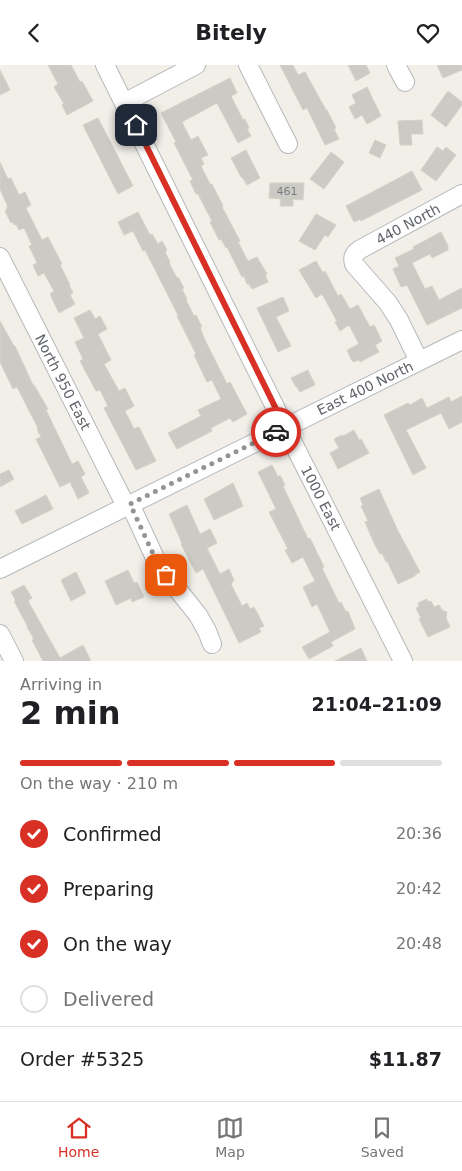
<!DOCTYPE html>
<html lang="en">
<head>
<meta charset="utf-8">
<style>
	:root { --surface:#fff; --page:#f2f2f2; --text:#202124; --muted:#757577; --line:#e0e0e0; --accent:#d93025 }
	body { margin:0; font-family:"DejaVu Sans",sans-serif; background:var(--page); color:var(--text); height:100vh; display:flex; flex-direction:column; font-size:19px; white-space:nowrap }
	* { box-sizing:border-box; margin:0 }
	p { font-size:16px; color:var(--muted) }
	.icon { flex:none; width:28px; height:28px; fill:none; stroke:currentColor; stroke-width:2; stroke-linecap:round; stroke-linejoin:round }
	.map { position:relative; height:596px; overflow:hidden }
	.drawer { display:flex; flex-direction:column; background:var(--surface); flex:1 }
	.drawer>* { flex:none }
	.pin { position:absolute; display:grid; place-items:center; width:42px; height:42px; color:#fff; margin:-21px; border-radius:10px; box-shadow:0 2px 8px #0006 }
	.courier { position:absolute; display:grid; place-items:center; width:50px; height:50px; margin:-25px; border:4px solid #d93025; border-radius:50%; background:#fff; color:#222; box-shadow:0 1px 6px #0007 }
	.overview em { font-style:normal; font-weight:700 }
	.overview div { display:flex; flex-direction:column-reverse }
	.overview { display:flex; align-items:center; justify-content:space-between; height:85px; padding:0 20px }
	h1 { font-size:32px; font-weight:700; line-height:38px }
	.bar { display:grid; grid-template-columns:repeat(4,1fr); gap:8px 5px; align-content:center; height:60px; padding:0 20px }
	.bar i { height:6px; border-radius:4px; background:var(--line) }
	.bar .active { background:var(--accent) }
	.bar p { grid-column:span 4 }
	.line { display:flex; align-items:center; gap:12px; padding:0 20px; border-top:1px solid var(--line) }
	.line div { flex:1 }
	ol { padding:0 20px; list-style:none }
	li { display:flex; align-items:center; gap:15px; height:55px }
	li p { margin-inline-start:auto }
	li .icon { padding:5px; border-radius:50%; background:var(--accent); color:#fff; stroke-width:4 }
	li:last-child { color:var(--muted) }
	li i { width:28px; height:28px; border:2px solid var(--line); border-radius:50% }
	header { display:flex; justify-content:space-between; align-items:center; height:65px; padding:0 20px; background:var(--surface); font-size:22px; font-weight:700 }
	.dock { display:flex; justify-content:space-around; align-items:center; height:70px; border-top:1px solid var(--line); background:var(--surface); font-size:14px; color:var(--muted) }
	.dock a { display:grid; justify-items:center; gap:2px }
	.dock .active { color:var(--accent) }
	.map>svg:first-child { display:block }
	.building { fill:#cccac5; stroke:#d6d1c6 }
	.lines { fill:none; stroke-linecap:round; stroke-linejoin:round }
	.minor-casing { stroke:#b5b8bc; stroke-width:20 }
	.minor { stroke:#fff; stroke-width:18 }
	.done { stroke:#929495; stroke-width:5; stroke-dasharray:0 9 }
	.route { stroke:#d93025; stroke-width:6 }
	.labels { text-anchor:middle; stroke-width:4; stroke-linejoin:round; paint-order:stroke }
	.number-label { font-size:11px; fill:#7a7d7f }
	.street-label { font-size:14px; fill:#5f6368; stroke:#fff }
</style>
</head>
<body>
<header><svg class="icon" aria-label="back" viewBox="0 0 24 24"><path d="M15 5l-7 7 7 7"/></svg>Bitely<svg class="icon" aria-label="heart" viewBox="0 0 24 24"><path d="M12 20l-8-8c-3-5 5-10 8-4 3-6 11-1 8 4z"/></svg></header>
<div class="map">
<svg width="462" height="596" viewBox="0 0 462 596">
	<rect width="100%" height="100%" fill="#f1efe8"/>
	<!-- building -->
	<g class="building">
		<polygon points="48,0 71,0 80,17 82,16 93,36 67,50 62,40 64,39 54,22 58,19"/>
		<polygon points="280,0 293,0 298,10 305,7 326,45 327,45 336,63 334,64 339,74 325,80 307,43 303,45"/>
		<polygon points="348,0 366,0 370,8 356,16"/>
		<polygon points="437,0 462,0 462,5 443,13"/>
		<polygon points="0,5 10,25 0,30"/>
		<polygon points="230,13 237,28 231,31 243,55 245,54 249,63 247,64 251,71 238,78 217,38 182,57 191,75 198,71 208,90 201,93 204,99 201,101 210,119 212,119 223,141 222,142 240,176 238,177 248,196 257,192 267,209 265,210 268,217 252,224 249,219 247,219 244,211 242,212 227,182 226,183 221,174 219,175 210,157 212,156 198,129 196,129 190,116 193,115 174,78 176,77 161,48"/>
		<polygon points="367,22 381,51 367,59 362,50 355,54 349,42 356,38 352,30"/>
		<polygon points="448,26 462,37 462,40 446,62 431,50"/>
		<polygon points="98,53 133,121 118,129 83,60"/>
		<polygon points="422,55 423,69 411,69 412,80 400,80 398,56"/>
		<polygon points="375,75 386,80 380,93 369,88"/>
		<polygon points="437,82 443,86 446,82 456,90 436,116 421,105"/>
		<polygon points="246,85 260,113 247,120 242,112 241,112 231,93"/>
		<polygon points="331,87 344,97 324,124 310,114"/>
		<polygon points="0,97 8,114 11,113 19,130 25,127 31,140 26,143 42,175 48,172 62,199 60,200 70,220 69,220 73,228 70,230 75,239 59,248 50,229 54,226 44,208 38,211 33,200 37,198 29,181 32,180 24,163 19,165 16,159 14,160 13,157 11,158 5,146 7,145 6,143 8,142 0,124"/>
		<polygon points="412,106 422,125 361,156 360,154 354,157 346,141"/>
		<polygon points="270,118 304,118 303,135 293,134 293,141 280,141 281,134 269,133"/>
		<polygon points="138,147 150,170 152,169 158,179 162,176 167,185 165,187 170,197 169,198 177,213 178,212 184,223 182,224 187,234 186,235 194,251 196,250 202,262 200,262 204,273 227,319 230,317 247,349 233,357 230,353 211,363 212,366 177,384 168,368 201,351 198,345 221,334 212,315 207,317 194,290 196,289 177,251 178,250 145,185 143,186 133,166 124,170 118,157"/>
		<polygon points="316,149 336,160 328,172 325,170 315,185 299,176"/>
		<polygon points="441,167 448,181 448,185 432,193 430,189 412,198 425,224 432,221 439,235 462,223 462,243 427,260 407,220 401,222 393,204 399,201 395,193 414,184 413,182"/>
		<polygon points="316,196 323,208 325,206 338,231 341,229 350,244 358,240 370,262 374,260 382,276 375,280 379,287 360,297 359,295 353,297 351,294 347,285 359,279 349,260 340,266 335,257 337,256 322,229 316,233 299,205"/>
		<polygon points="283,232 289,246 276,252 291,281 278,287 257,243"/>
		<polygon points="90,245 95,254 100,251 107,264 98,269 111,295 104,299 119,326 125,323 134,341 125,346 134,364 139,362 156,396 136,405 104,343 108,341 100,325 96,326 80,296 83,294 75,277 84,273 74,253"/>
		<polygon points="0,256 14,281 15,281 33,320 34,320 48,344 46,345 72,399 78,396 85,409 81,412 89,428 78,434 70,417 60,422 36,374 41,372 37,364 38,363 17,322 13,324 0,297"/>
		<polygon points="308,305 315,320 300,327 297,322 296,322 291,313"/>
		<polygon points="462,331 462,357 449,364 441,348 406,365 426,403 413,410 384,350 408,338 410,340 422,333 427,343 449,332 451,337"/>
		<polygon points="354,365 359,375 361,374 369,388 338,404 330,388 339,383 334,374 342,370 343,371"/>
		<polygon points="272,400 278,412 280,410 285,420 283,421 308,474 310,473 324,502 322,503 339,538 341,537 346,547 348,546 355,564 331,577 333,581 309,594 302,582 330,567 317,539 312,542 303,522 315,516 303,492 292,498 285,485 288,484 269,447 276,444 258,407"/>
		<polygon points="9,405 14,414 0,422 0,409"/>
		<polygon points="233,418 243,441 214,455 204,434"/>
		<polygon points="379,424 398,466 420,507 415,510 415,511 398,519 387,496 386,497 382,488 380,489 374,478 365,457 368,456 361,441 363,440 360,433"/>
		<polygon points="46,430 53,444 22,459 15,446"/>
		<polygon points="187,440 200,469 210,464 217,478 207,483 220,509 229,504 234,515 231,519 242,541 247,538 250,544 254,542 264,561 259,563 261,567 239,578 203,504 196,508 181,479 182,478 169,449"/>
		<polygon points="128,505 134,518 137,517 144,532 132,537 131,533 116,540 105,516"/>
		<polygon points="76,507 86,528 71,536 61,515"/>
		<polygon points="24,520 32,533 28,536 60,593 83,580 91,596 43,596 32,575 34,574 27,562 28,562 14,536 16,536 11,527"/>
		<polygon points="427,534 428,537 431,536 434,542 439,540 442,545 447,547 446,553 450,562 428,572 419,554 421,553 416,543 419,542 418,538"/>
		<polygon points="361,583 367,596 335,596"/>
	</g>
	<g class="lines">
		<defs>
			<g id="minor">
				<polyline points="105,0 285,362 403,596"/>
				<polyline points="248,0 288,79"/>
				<polyline points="396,0 405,17"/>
				<polyline points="124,38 196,0"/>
				<polyline points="0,192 126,441"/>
				<path d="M 419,296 L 399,255 L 388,238 L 354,199 C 352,192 354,189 359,185 L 462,129"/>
				<polyline points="130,439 155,493 166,510 198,550 207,566 212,579"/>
				<polyline points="0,504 462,275"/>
				<polyline points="0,569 14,596"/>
			</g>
		</defs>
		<!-- minor casing -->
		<use href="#minor" class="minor-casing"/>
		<!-- minor -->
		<use href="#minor" class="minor"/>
	</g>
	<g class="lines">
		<!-- done -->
		<polyline class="done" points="166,510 155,493 130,439 276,367"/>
		<!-- route -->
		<polyline class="route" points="136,60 285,362 276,367"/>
	</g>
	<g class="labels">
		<!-- number labels -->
		<g class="number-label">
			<text x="287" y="130">461</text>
		</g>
		<!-- street labels -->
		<g class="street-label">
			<text transform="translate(408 159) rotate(-28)" y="5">440 North</text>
			<text transform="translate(63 317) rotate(63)" y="5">North 950 East</text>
			<text transform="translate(365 323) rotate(-26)" y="5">East 400 North</text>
			<text transform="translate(321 433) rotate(63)" y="5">1000 East</text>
		</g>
	</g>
</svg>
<div class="pin" style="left:166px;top:510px;background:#ea580c"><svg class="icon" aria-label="bag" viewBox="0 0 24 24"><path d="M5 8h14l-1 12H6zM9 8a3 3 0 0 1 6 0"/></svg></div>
<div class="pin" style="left:136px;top:60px;background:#1f2937"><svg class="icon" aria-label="home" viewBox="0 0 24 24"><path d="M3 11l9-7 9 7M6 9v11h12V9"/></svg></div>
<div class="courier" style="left:276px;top:367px"><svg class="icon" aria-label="car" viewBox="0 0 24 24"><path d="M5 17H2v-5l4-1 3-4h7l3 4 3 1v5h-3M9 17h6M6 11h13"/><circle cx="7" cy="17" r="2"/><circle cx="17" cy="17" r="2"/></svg></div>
</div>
<section class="drawer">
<div class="overview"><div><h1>2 min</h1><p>Arriving in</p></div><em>21:04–21:09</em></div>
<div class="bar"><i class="active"></i><i class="active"></i><i class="active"></i><i></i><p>On the way · 210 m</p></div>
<ol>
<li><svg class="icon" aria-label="check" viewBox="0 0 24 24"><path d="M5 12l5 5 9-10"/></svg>Confirmed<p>20:36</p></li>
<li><svg class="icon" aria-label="check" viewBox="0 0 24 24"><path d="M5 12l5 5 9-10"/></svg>Preparing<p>20:42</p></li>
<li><svg class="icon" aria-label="check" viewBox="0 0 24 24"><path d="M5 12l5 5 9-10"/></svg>On the way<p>20:48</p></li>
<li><i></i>Delivered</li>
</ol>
<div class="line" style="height:65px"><div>Order #5325</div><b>$11.87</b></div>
</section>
<nav class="dock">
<a class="active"><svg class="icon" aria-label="home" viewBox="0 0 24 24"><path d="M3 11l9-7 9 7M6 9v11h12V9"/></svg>Home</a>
<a><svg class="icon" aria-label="map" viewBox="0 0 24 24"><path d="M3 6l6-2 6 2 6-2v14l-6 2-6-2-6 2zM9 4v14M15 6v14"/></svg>Map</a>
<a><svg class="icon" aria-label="saved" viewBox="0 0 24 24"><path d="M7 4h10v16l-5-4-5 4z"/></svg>Saved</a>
</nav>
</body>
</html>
